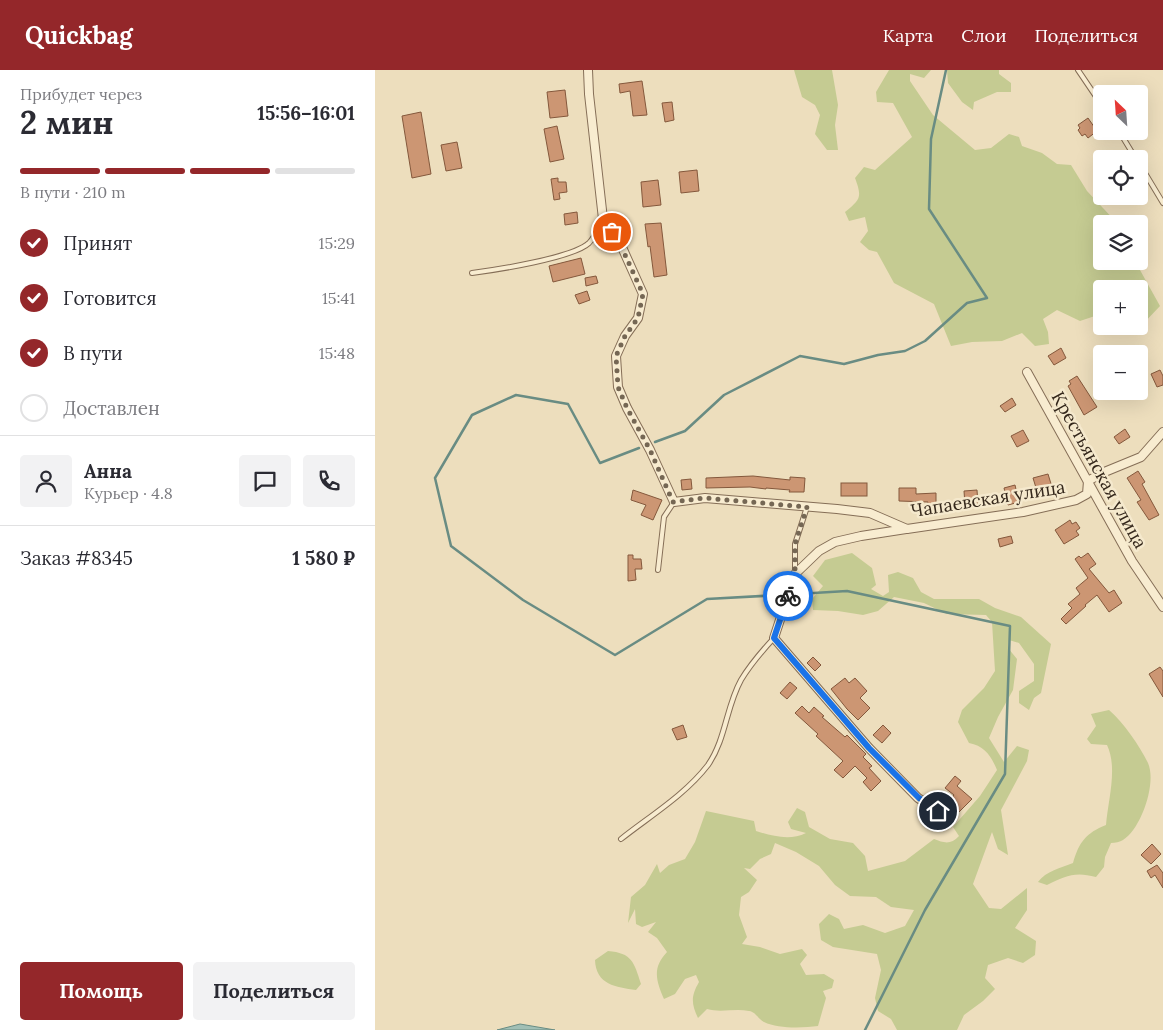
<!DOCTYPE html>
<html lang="ru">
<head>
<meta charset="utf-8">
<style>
	:root { --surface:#fff; --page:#f2f2f3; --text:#2b2b33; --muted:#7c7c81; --line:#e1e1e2; --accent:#94272a }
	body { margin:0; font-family:Lora,serif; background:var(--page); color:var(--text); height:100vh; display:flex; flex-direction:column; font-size:19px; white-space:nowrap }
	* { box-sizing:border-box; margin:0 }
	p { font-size:16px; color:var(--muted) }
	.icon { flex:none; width:28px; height:28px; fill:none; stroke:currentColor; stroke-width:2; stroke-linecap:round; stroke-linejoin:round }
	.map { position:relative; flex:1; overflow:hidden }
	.side { display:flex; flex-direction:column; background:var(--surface); width:375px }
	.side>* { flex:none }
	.needle { width:32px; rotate:335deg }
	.tools { position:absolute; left:718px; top:15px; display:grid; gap:10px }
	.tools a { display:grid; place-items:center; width:55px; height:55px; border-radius:5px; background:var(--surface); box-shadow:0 5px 20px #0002; font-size:25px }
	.pin { position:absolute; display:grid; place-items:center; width:42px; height:42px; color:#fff; margin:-21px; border:2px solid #fff; border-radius:50%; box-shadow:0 1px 5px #0007 }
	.courier { position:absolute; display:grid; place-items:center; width:50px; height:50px; margin:-25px; border:4px solid #1a73e8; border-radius:50%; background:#fff; color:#222; box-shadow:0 1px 6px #0007 }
	.summary em { font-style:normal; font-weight:800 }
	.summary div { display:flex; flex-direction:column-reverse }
	.summary { display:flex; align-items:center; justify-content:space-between; height:85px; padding:0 20px }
	h1 { font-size:32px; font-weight:800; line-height:38px }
	.bar { display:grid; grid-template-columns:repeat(4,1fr); gap:8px 5px; align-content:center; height:60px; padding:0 20px }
	.bar i { height:6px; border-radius:4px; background:var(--line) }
	.bar .active { background:var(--accent) }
	.bar p { grid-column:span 4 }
	.line { display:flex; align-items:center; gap:12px; padding:0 20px; border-top:1px solid var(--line) }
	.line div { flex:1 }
	.round { display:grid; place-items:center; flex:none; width:52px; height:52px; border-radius:5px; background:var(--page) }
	ol { padding:0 20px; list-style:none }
	li { display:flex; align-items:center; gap:15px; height:55px }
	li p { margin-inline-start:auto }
	li .icon { padding:5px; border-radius:50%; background:var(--accent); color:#fff; stroke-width:4 }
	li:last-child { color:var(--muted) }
	li i { width:28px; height:28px; border:2px solid var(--line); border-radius:50% }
	.cta { display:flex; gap:10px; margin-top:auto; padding:10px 20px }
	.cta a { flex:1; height:58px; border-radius:5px; background:var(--accent); color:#fff; font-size:20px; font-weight:800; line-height:58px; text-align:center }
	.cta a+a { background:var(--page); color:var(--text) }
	header { display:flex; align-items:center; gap:30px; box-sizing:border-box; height:70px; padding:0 25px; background:var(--accent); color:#fff }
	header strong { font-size:24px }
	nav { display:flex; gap:28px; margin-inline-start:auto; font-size:18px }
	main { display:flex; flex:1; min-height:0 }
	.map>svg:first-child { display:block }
	.green { fill:#c5cb92 }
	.water { fill:#a1bfb5; stroke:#698c83 }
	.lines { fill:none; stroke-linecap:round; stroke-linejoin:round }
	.stream { stroke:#698c83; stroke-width:2.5 }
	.building { fill:#cc9673; stroke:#84583c }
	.service-casing { stroke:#856e57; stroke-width:6 }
	.minor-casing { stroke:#856e57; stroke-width:10 }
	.service { stroke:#f8ecd0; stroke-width:4 }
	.minor { stroke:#f8ecd0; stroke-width:8 }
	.done { stroke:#756754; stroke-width:5; stroke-dasharray:0 9 }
	.route { stroke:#1a73e8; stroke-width:6 }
	.labels { text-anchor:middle; stroke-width:5; stroke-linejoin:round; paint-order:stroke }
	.street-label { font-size:18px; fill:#34271b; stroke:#f5e9cd }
</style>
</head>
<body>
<header>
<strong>Quickbag</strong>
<nav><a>Карта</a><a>Слои</a><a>Поделиться</a></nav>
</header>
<main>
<section class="side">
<div class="summary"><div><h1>2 мин</h1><p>Прибудет через</p></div><em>15:56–16:01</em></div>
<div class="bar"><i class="active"></i><i class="active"></i><i class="active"></i><i></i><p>В пути · 210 m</p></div>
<ol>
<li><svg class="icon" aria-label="check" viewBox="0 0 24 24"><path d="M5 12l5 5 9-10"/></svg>Принят<p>15:29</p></li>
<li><svg class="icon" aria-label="check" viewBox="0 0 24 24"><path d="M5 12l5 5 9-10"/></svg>Готовится<p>15:41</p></li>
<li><svg class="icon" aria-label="check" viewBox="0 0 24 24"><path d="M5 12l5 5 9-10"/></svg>В пути<p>15:48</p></li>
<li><i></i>Доставлен</li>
</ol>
<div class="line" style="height:90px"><a class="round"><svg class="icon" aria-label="person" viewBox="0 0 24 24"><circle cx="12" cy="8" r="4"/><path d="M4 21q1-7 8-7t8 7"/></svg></a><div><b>Анна</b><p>Курьер · 4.8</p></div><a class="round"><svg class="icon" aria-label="chat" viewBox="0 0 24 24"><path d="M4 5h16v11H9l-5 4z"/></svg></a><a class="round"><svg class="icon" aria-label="phone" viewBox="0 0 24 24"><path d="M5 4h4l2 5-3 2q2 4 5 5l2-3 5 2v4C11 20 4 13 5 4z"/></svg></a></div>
<div class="line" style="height:65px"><div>Заказ #8345</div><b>1 580 ₽</b></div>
<div class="cta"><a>Помощь</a><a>Поделиться</a></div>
</section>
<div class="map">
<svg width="788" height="960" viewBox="0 0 788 960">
	<rect width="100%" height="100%" fill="#eddebd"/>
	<!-- green -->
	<g class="green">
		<polygon points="419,0 457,0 463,35 460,55 463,80 452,80 440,64 445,45 440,35 427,27"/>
		<path d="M 514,0 L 556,0 L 549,8 L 535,4 L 535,11 L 558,45 L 600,80 L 616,78 L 634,64 L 644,67 L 647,76 L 667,83 L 682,94 L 696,95 L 712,121 L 743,154 L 726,154 L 726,191 L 760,191 L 785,236 L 767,255 L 764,255 L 764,219 L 726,219 L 726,244 L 705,251 L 682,240 L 668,249 L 673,262 L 674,274 L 660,276 L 647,263 L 627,271 L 597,272 L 576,276 L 559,234 L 519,213 L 502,182 L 494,180 L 485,172 L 493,161 L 490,147 L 474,151 L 470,142 C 486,129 487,127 480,108 L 489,97 L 500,100 L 537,67 L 518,33 L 502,32 L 501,22 Z"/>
		<polygon points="572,0 624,0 624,4 636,13 636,22 622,22 599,32 598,40 587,32 573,13"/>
		<path d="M 477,483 L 497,498 L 501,515 L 496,519 L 508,526 L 514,522 L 513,505 L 523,502 L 538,508 L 546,522 L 559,529 L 604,529 L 620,538 L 646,547 L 676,574 L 666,623 L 659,628 L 654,640 L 644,633 L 644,621 L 659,611 L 659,594 L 644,573 L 634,570 L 633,578 L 642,589 L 638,620 L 623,647 L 614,668 L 629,692 L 642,676 L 654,680 L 652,691 L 626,740 L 633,785 L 623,779 L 617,762 L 598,814 L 614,838 L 626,839 L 652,818 L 652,840 L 640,858 L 661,871 L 660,885 L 648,893 L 633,888 L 613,895 L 610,908 L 620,919 L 608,931 L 589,945 L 582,960 L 522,960 L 516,949 L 503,941 L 500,928 L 506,900 L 502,884 L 458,877 L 446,870 L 444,854 L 454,844 L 464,849 L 469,859 L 488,855 L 510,863 L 530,856 L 539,840 L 516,837 L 501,827 L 475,826 L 460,815 L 444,796 L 421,782 L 400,773 L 396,784 L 385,789 L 375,799 L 369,798 L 382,810 L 374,822 L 366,827 L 364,845 L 372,867 L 367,874 L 385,877 L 405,884 L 427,879 L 432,885 L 425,894 L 431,905 L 449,904 L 459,910 L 457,918 L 448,921 L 451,928 L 443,956 C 428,958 403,959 389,952 C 383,949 381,942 374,941 C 360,938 346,943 332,939 L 323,948 C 316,933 316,926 324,912 L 321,905 L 310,909 L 300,924 L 289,929 C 281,910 277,898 292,882 L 282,868 L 273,862 L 281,852 L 267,857 L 261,854 L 260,839 L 253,853 L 256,827 L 270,815 L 282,794 L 285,803 L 294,795 L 310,789 L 320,772 L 331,741 L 379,751 L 381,761 C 397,766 415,771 431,763 L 416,759 L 413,752 L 422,738 L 430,742 L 434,757 L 455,769 L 478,773 L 490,786 L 493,801 L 530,791 L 559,769 C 569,773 576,775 584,766 L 578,757 L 605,726 L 622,700 C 616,686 610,676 594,673 L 583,652 L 587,640 L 609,618 L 620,601 L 617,552 L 611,545 L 572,544 L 549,533 L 519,527 L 503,541 L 488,545 L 463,541 L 438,540 L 437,529 L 448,516 L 438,506 L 450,490 Z"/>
		<path d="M 734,640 C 749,653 764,675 773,693 C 782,713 766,759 748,770 C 745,772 740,773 736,773 L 730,787 L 729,797 L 721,807 C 700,801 690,806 672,815 L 663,812 C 671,801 686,798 698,793 C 704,772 711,763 731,755 C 733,730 743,698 732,675 L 716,674 L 712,669 L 721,656 L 716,644 Z"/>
		<path d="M 233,881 C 257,883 259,892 266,914 L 261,920 C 241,917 221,915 220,890 Z"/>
	</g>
	<!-- water -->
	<polygon class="water" points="145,954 180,960 122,960"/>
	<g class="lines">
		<!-- stream -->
		<g class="stream">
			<polyline points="280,372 310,361 349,325 425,286 469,294 503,285 530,281 550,271 592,233 612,228 554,139 556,69 571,0"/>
			<polyline points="264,378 225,393 193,334 141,325 97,345 60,408 76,476 148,530 240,585 332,529 405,525"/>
			<polyline points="422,524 472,521 635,556 630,704 550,840 490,960"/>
		</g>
	</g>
	<!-- building -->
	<g class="building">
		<polygon points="267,11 272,45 258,46 255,21 245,23 244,14"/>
		<polygon points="190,20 193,46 175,48 172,22"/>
		<polygon points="297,32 299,50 290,52 287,33"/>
		<polygon points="46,42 56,104 37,108 27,46"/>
		<polygon points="713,48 722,61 713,68 710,64 707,66 703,60 705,58 703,55"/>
		<polygon points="182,56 189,89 175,92 169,59"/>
		<polygon points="82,72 87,98 71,101 66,75"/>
		<polygon points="322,100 324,121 306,123 304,102"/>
		<polygon points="183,108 183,112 191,112 192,122 184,123 185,129 179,130 176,109"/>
		<polygon points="283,110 286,135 268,137 266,112"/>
		<polygon points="202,142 203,153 190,155 189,144"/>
		<polygon points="286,153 292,205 279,207 275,176 273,177 270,154"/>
		<polygon points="206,188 210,204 178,212 174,196"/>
		<polygon points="221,206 223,213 211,216 210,208"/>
		<polygon points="212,221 215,230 204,234 200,225"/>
		<polygon points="686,278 691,288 679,295 673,286"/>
		<polygon points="785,300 788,306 788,315 782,317 776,304"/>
		<polygon points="702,306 722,337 709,345 693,316 696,314 694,311"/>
		<polygon points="637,328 641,335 630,342 625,336"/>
		<polygon points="750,359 755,367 744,374 739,367"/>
		<polygon points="648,360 654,371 642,377 636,366"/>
		<polygon points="763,401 770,412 767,414 784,445 774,450 762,432 766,430 752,408"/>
		<polygon points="673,404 677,417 662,421 658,408"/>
		<polygon points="378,406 415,410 415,407 430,408 429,422 414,422 415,420 391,418 391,419 375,417 331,418 331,408"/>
		<polygon points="316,409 317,419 307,420 306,410"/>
		<rect x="466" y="413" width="26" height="13"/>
		<polygon points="640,415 644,432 633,435 629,418"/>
		<polygon points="524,418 541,418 541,424 561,423 561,436 553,436 553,432 524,431"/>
		<polygon points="258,420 287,430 278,450 266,445 271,435 256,430"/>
		<polygon points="602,420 603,434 590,435 589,421"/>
		<polygon points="695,450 697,454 701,452 705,458 701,461 704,465 689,474 680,460"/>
		<polygon points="636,466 638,473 625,477 623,469"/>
		<polygon points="713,483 721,494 714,499 734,523 739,520 747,533 734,542 722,525 710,535 711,536 691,554 686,549 697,538 693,534 705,524 701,518 713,508 700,489 704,486 706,488"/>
		<polygon points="253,485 258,485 258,489 266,489 267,499 260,499 261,510 253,511"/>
		<polygon points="438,587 446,595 440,601 432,593"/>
		<polygon points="785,597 788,601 788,627 774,604"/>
		<polygon points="470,608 474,613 480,608 492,621 485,628 495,638 483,650 472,639 456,619"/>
		<polygon points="415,612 422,618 412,629 405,623"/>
		<polygon points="427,636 434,643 439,637 449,646 447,647 470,667 472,665 491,684 488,687 497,696 494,698 506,711 496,721 488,712 492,708 480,696 468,708 459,700 468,691 441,666 443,664 420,643"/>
		<polygon points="308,655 312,667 302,670 297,659"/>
		<polygon points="508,655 516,663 507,673 498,665"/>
		<polygon points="580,706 586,711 582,716 597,729 584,742 573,732 579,725 570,718"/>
		<polygon points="777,774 786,784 776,794 766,785"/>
		<polygon points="782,795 788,803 788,818 780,805 776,808 772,801"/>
	</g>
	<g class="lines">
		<defs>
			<g id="service">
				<polyline points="703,0 726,34"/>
				<polyline points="744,61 761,89"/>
				<polyline points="764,93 788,133"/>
				<path d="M 97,203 C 120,200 198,188 214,173 C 220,167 224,156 228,149"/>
				<polyline points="283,500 289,447 299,432"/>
				<polyline points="420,503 420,474 432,437"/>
				<path d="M 246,769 C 275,746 310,725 333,695 C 351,669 351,637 366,610 C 375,595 387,581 399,568"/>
			</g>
			<g id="minor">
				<polyline points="213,0 214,24 228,149 246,175 268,224 263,248 250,266 241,286 243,317 252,338 275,380 299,432 330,428 462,439 495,443 532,459 648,442 701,430 712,424 713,411 727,403 766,387 788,362"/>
				<polyline points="652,302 757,491 788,537"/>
				<polyline points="531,459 486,466 460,472 444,481 420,504 399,568 494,678 543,728 563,741"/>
			</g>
		</defs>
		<!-- service casing -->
		<use href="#service" class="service-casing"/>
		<!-- minor casing -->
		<use href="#minor" class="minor-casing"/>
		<!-- service -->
		<use href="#service" class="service"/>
		<!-- minor -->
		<use href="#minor" class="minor"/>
	</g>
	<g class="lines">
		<!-- done -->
		<polyline class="done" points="237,162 246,176 268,224 263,248 250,266 241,286 243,317 252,338 275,380 298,432 330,428 432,437 420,474 420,504 413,526"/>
		<!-- route -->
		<polyline class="route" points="413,526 399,568 494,678 544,728 563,741"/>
	</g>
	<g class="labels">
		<!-- street labels -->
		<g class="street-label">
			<text transform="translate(724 400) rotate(61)" y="6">Крестьянская улица</text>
			<text transform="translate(613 429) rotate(-9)" y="6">Чапаевская улица</text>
		</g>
	</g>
</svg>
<div class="tools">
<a><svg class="needle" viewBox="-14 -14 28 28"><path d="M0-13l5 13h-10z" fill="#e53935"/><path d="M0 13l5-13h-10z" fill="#7c7c81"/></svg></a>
<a><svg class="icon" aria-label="locate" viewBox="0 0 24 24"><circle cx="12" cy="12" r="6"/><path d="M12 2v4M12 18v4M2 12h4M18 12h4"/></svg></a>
<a><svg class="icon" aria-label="layers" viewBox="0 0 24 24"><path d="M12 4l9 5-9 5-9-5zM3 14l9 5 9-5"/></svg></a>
<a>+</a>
<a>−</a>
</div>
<div class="pin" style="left:237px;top:162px;background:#ea580c"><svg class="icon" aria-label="bag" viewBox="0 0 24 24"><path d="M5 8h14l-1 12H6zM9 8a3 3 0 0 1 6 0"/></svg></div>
<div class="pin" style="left:563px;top:741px;background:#1f2937"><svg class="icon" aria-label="home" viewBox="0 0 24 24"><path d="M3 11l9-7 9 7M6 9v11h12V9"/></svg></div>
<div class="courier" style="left:413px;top:526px"><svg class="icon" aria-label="bike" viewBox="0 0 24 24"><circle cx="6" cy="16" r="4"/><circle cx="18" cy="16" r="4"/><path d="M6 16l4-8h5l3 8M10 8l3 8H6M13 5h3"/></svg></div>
</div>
</main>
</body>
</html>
